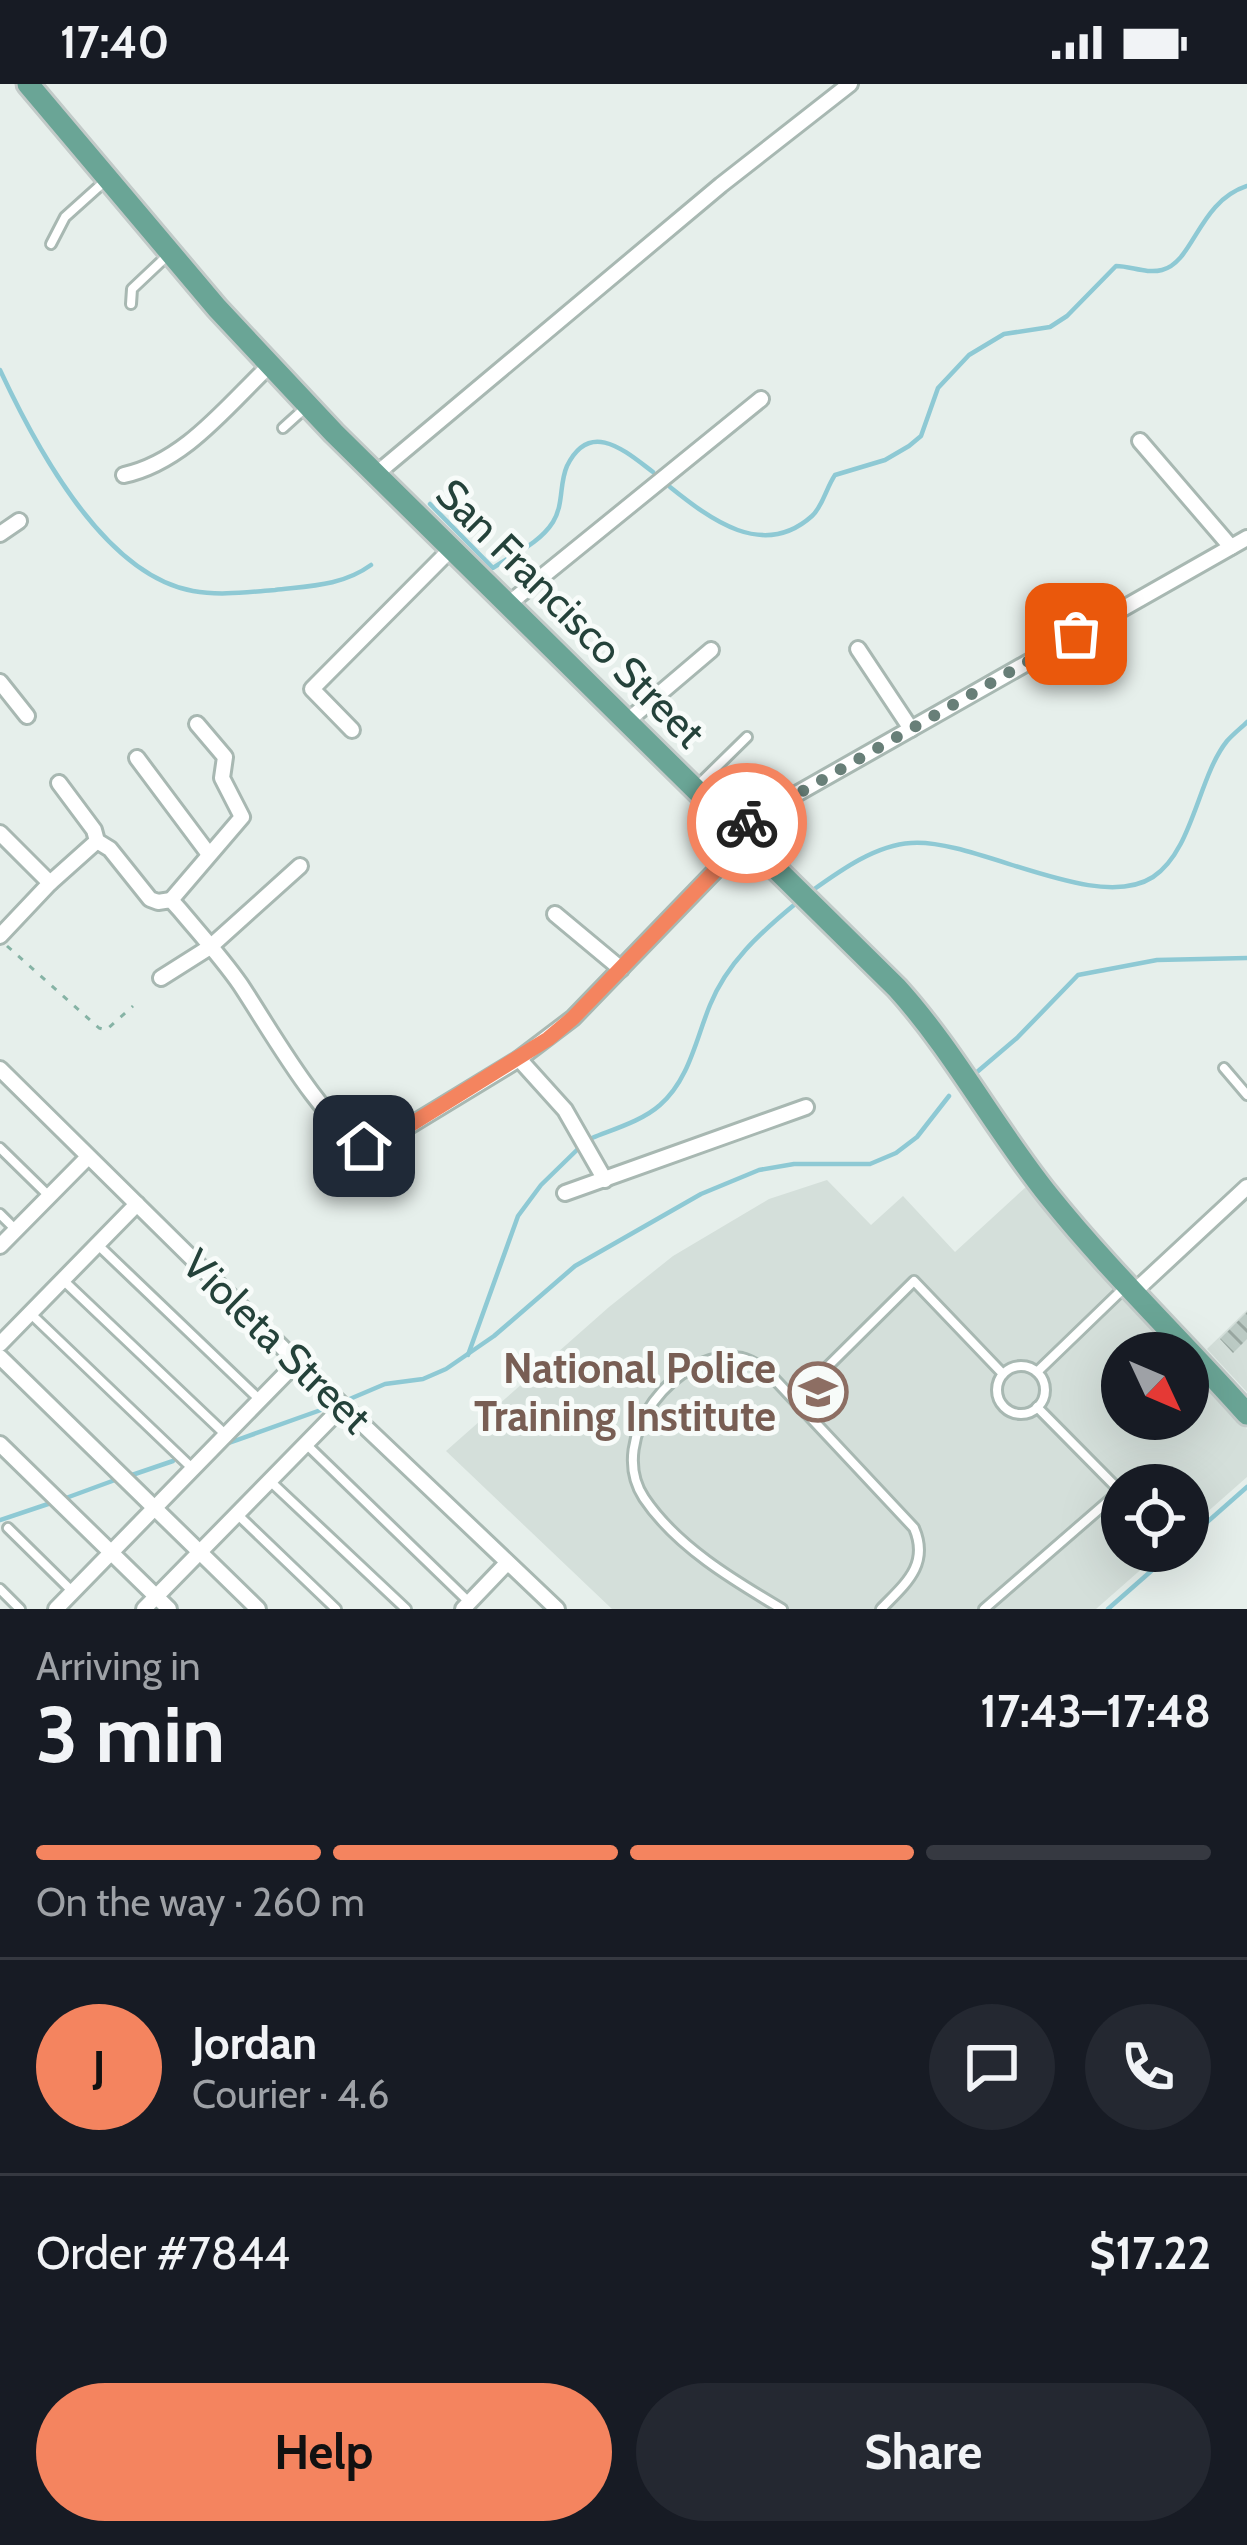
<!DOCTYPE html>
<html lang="en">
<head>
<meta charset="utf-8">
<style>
	:root { --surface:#171b24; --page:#242831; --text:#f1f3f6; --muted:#9ea1a6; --line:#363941; --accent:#f4845f }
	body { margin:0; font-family:Cabin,sans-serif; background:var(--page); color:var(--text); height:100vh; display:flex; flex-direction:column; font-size:45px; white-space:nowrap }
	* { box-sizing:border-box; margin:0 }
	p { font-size:39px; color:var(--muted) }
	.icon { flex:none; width:66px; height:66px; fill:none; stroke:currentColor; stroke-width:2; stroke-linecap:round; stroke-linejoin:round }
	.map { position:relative; height:1525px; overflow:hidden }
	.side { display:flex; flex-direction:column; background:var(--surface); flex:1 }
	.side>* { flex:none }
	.needle { width:78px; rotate:134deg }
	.buttons { position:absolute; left:1101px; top:1248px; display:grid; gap:24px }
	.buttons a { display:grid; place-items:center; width:108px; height:108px; border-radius:50%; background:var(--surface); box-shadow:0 12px 48px #0002; font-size:60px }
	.pin { position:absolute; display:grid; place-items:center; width:102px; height:102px; color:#fff; margin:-51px; border-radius:24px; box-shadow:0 6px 18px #0006 }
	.courier { position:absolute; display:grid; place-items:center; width:120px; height:120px; margin:-60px; border:9px solid #f4845f; border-radius:50%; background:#fff; color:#222; box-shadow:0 3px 15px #0007 }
	.overview em { font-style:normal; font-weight:800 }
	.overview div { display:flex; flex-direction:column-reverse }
	.overview { display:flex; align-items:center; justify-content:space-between; height:204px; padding:0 36px }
	h1 { font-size:78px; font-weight:800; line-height:90px }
	.bar { display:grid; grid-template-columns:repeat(4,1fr); gap:18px 12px; align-content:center; height:144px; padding:0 36px }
	.bar i { height:15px; border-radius:9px; background:var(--line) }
	.bar .current { background:var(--accent) }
	.bar p { grid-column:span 4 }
	.line { display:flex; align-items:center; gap:30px; padding:0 36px; border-top:3px solid var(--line) }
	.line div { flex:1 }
	.round { display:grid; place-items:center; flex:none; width:126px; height:126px; border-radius:63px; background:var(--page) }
	.primary-button { display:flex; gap:24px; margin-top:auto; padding:24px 36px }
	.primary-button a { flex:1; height:138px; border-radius:72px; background:var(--accent); color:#111; font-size:48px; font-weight:800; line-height:138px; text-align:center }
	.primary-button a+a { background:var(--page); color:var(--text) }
	.status { display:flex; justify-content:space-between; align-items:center; height:84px; padding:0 60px; background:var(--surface); direction:ltr }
	.status svg { height:33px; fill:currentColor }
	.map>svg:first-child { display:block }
	.built { fill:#d4dfda }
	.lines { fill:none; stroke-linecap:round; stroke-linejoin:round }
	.stream { stroke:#8ec9d4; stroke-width:4.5 }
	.building { fill:url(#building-back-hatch) }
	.service-casing { stroke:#a8b8b2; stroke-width:14 }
	.minor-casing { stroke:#a8b8b2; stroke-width:20 }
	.primary-casing { stroke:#c2cac8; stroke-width:27 }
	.path { stroke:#86b3a5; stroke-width:3; stroke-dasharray:6 9; stroke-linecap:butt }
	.service { stroke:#fff; stroke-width:8 }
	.minor { stroke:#fff; stroke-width:14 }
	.primary { stroke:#6aa596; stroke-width:21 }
	.done { stroke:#687f78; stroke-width:12; stroke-dasharray:0 21.6 }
	.route { stroke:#f4845f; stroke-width:15 }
	.labels { text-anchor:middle; stroke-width:10; stroke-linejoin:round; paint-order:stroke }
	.street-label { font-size:42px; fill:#24423a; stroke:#f7fbf9 }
	.education-label { font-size:42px; font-weight:bold; fill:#785e54; stroke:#f7fbf9; text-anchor:end }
</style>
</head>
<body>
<div class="status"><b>17:40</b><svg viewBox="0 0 49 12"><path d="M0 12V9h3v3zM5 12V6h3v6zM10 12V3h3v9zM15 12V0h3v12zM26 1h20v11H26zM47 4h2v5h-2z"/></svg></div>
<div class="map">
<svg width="1247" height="1525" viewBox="0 0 1247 1525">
	<defs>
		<pattern id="building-back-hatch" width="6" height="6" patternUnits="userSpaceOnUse" patternTransform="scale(3)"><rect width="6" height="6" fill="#bbcac4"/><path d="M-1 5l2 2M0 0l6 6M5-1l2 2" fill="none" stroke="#98a6a0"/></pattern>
	</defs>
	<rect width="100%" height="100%" fill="#e6efeb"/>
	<!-- built -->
	<g class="built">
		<polygon points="827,1096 871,1141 903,1112 955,1168 1027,1102 1178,1269 1122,1269 1122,1335 1188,1335 1188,1280 1247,1345 1247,1393 1188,1445 1188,1401 1122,1401 1122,1467 1162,1467 1096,1525 612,1525 446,1367 609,1223 673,1172 769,1115"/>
		<polygon points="1247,1226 1247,1308 1207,1265"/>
	</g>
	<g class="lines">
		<!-- stream -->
		<g class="stream">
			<path d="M 0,286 C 35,361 103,491 193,507 C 220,512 248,508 275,506 C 309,502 342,502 371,481"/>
			<path d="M 670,403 C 710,435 763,476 812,432 C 823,422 826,404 835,391 L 885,376 L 909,362 L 921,352 L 938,304 L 969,271 L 1004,250 L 1050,243 L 1067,232 L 1116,182 C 1131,182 1146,190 1162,186 C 1194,178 1198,118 1247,102"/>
			<path d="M 430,420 L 493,484 C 513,470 539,460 553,438 C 564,420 559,400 567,382 C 590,335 625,367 653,388"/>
			<path d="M 813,806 C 841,786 876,761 911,759 C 975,754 1096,830 1153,793 C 1193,767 1198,693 1227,657 C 1233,650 1241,644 1247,638"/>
			<polyline points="977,988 1017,954 1078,891 1157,876 1247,874"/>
			<path d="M 592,1054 C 614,1045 642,1037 660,1021 C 689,996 696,955 710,921 C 727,879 760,849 794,821"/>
			<polyline points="468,1271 518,1132 541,1101 580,1063"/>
			<polyline points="345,1317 385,1300 423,1295 446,1285 494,1252 575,1182 701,1110 759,1086 794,1080 870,1080 896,1069 917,1053 949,1012"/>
			<polyline points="226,1360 332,1322"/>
			<polyline points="132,1391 173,1377"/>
			<polyline points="66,1414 115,1396"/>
			<polyline points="0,1436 51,1419"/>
			<polyline points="1188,1455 1247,1403"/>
			<polyline points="1108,1525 1174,1467"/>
		</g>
	</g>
	<!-- building -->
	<polygon class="building" points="1247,1228 1247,1255 1233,1269 1220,1255"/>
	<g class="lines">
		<defs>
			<g id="service">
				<polyline points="51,160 65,133 104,98"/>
				<polyline points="131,220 132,205 168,171"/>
				<polyline points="283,344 304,325"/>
				<polyline points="697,702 747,653"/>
				<polyline points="715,723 746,697"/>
				<polyline points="1224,984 1247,1011"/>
				<polyline points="0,1064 48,1111"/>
				<polyline points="0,1130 16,1146"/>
				<polyline points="98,1161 260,1316"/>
				<polyline points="64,1197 226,1351"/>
				<polyline points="31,1230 193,1385"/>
				<circle cx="1021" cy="1306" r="24"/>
				<polyline points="1037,1288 1123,1205"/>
				<polyline points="795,1315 914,1197 1003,1290"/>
				<polyline points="307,1361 469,1518"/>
				<polyline points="271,1398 406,1525"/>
				<polyline points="238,1431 336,1525"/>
				<polyline points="8,1444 73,1508"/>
				<polyline points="0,1505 20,1525"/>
				<path d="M 782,1525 C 733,1496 676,1462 644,1414 C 605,1355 676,1263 742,1274 C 751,1276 759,1282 767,1287 L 914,1444 C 930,1481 905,1500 881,1525"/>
				<polyline points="984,1525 1120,1407 1037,1323"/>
			</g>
			<g id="minor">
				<polyline points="1140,357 1231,463"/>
				<path d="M 124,391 C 184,378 226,323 269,282"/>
				<polyline points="375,391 721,101 850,0"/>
				<polyline points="0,450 19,437"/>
				<polyline points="506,522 761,315"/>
				<polyline points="858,565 911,645"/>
				<polyline points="0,598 27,632"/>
				<polyline points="625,639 711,566"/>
				<polyline points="352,646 312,605 450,466"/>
				<polyline points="137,674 208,769"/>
				<path d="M 59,699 L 94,746 L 97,757 L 110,765 L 150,815 L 158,818 L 171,816 L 180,826 C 200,850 222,874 240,900 C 267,940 325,1045 368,1063 L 391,1053 L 519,975 L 573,934 L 744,757"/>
				<polyline points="733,746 1247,454"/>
				<polyline points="0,749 50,799"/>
				<polyline points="171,816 242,733 222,694 225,673 197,640"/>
				<polyline points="555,830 621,885"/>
				<polyline points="0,852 50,799 97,757"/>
				<polyline points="161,894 210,863 300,782"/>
				<polyline points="519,975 565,1026 605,1096"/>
				<polyline points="0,985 297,1278 557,1525"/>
				<polyline points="565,1109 806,1023"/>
				<polyline points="0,1162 88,1073"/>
				<polyline points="1135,1207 1247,1103"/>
				<polyline points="0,1260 137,1120"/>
				<polyline points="0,1273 258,1525"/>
				<polyline points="0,1360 169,1525"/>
				<polyline points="56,1525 297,1278"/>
				<polyline points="144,1525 343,1322"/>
				<polyline points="463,1525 506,1480"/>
			</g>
			<path id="primary" d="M 28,0 L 217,224 L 334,349 L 897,904 C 954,967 995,1045 1049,1112 C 1110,1188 1182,1257 1247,1330"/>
		</defs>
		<!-- service casing -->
		<use href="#service" class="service-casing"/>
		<!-- minor casing -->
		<use href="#minor" class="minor-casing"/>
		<!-- primary casing -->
		<use href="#primary" class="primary-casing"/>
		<!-- path -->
		<polyline class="path" points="7,862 99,944 106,946 133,922"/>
		<!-- service -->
		<use href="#service" class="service"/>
		<!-- minor -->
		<use href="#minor" class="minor"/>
		<!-- primary -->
		<use href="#primary" class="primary"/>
	</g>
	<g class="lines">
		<!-- done -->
		<polyline class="done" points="747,739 1076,550"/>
		<!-- route -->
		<polyline class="route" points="364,1062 381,1059 548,955 573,934 744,757 734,746 747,739"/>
	</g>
	<!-- icons -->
	<defs>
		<symbol id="university-ring" viewBox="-11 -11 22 22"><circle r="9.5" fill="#f7fbf9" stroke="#8d6e63" stroke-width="1.5"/><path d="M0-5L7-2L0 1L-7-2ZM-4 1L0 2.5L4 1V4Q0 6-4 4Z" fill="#8d6e63"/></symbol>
	</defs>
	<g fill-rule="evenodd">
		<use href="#university-ring" x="785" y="1275" width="66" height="66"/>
	</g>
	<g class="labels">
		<!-- street labels -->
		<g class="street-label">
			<text transform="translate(571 529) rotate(45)" y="15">San Francisco Street</text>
			<text transform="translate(277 1257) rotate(44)" y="15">Violeta Street</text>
		</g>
		<!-- education labels -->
		<g class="education-label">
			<text x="776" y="1299">National Police<tspan x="776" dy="48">Training Institute</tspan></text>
		</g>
	</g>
</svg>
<div class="buttons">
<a><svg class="needle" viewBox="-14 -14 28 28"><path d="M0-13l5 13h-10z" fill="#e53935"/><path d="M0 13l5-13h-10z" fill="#9ea1a6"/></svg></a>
<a><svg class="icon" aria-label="locate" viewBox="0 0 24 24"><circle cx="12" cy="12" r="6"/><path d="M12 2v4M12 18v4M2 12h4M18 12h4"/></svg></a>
</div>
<div class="pin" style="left:1076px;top:550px;background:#ea580c"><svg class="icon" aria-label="bag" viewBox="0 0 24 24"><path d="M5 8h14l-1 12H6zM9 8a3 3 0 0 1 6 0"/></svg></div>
<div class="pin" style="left:364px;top:1062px;background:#1f2937"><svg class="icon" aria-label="home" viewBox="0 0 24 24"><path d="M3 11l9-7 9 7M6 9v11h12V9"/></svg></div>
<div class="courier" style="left:747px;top:739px"><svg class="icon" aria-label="bike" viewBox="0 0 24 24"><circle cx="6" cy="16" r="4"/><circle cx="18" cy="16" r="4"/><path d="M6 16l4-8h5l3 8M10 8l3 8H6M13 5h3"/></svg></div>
</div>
<section class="side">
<div class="overview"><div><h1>3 min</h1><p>Arriving in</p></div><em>17:43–17:48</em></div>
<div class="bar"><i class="current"></i><i class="current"></i><i class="current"></i><i></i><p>On the way · 260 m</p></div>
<div class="line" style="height:216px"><b class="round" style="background:var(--accent);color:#111">J</b><div><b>Jordan</b><p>Courier · 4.6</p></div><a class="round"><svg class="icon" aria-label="chat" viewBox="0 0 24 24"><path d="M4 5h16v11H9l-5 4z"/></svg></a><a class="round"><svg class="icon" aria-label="phone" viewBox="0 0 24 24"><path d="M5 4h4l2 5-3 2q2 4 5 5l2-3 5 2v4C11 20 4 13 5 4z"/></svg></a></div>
<div class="line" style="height:156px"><div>Order #7844</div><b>$17.22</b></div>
<div class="primary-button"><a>Help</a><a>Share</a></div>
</section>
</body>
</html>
